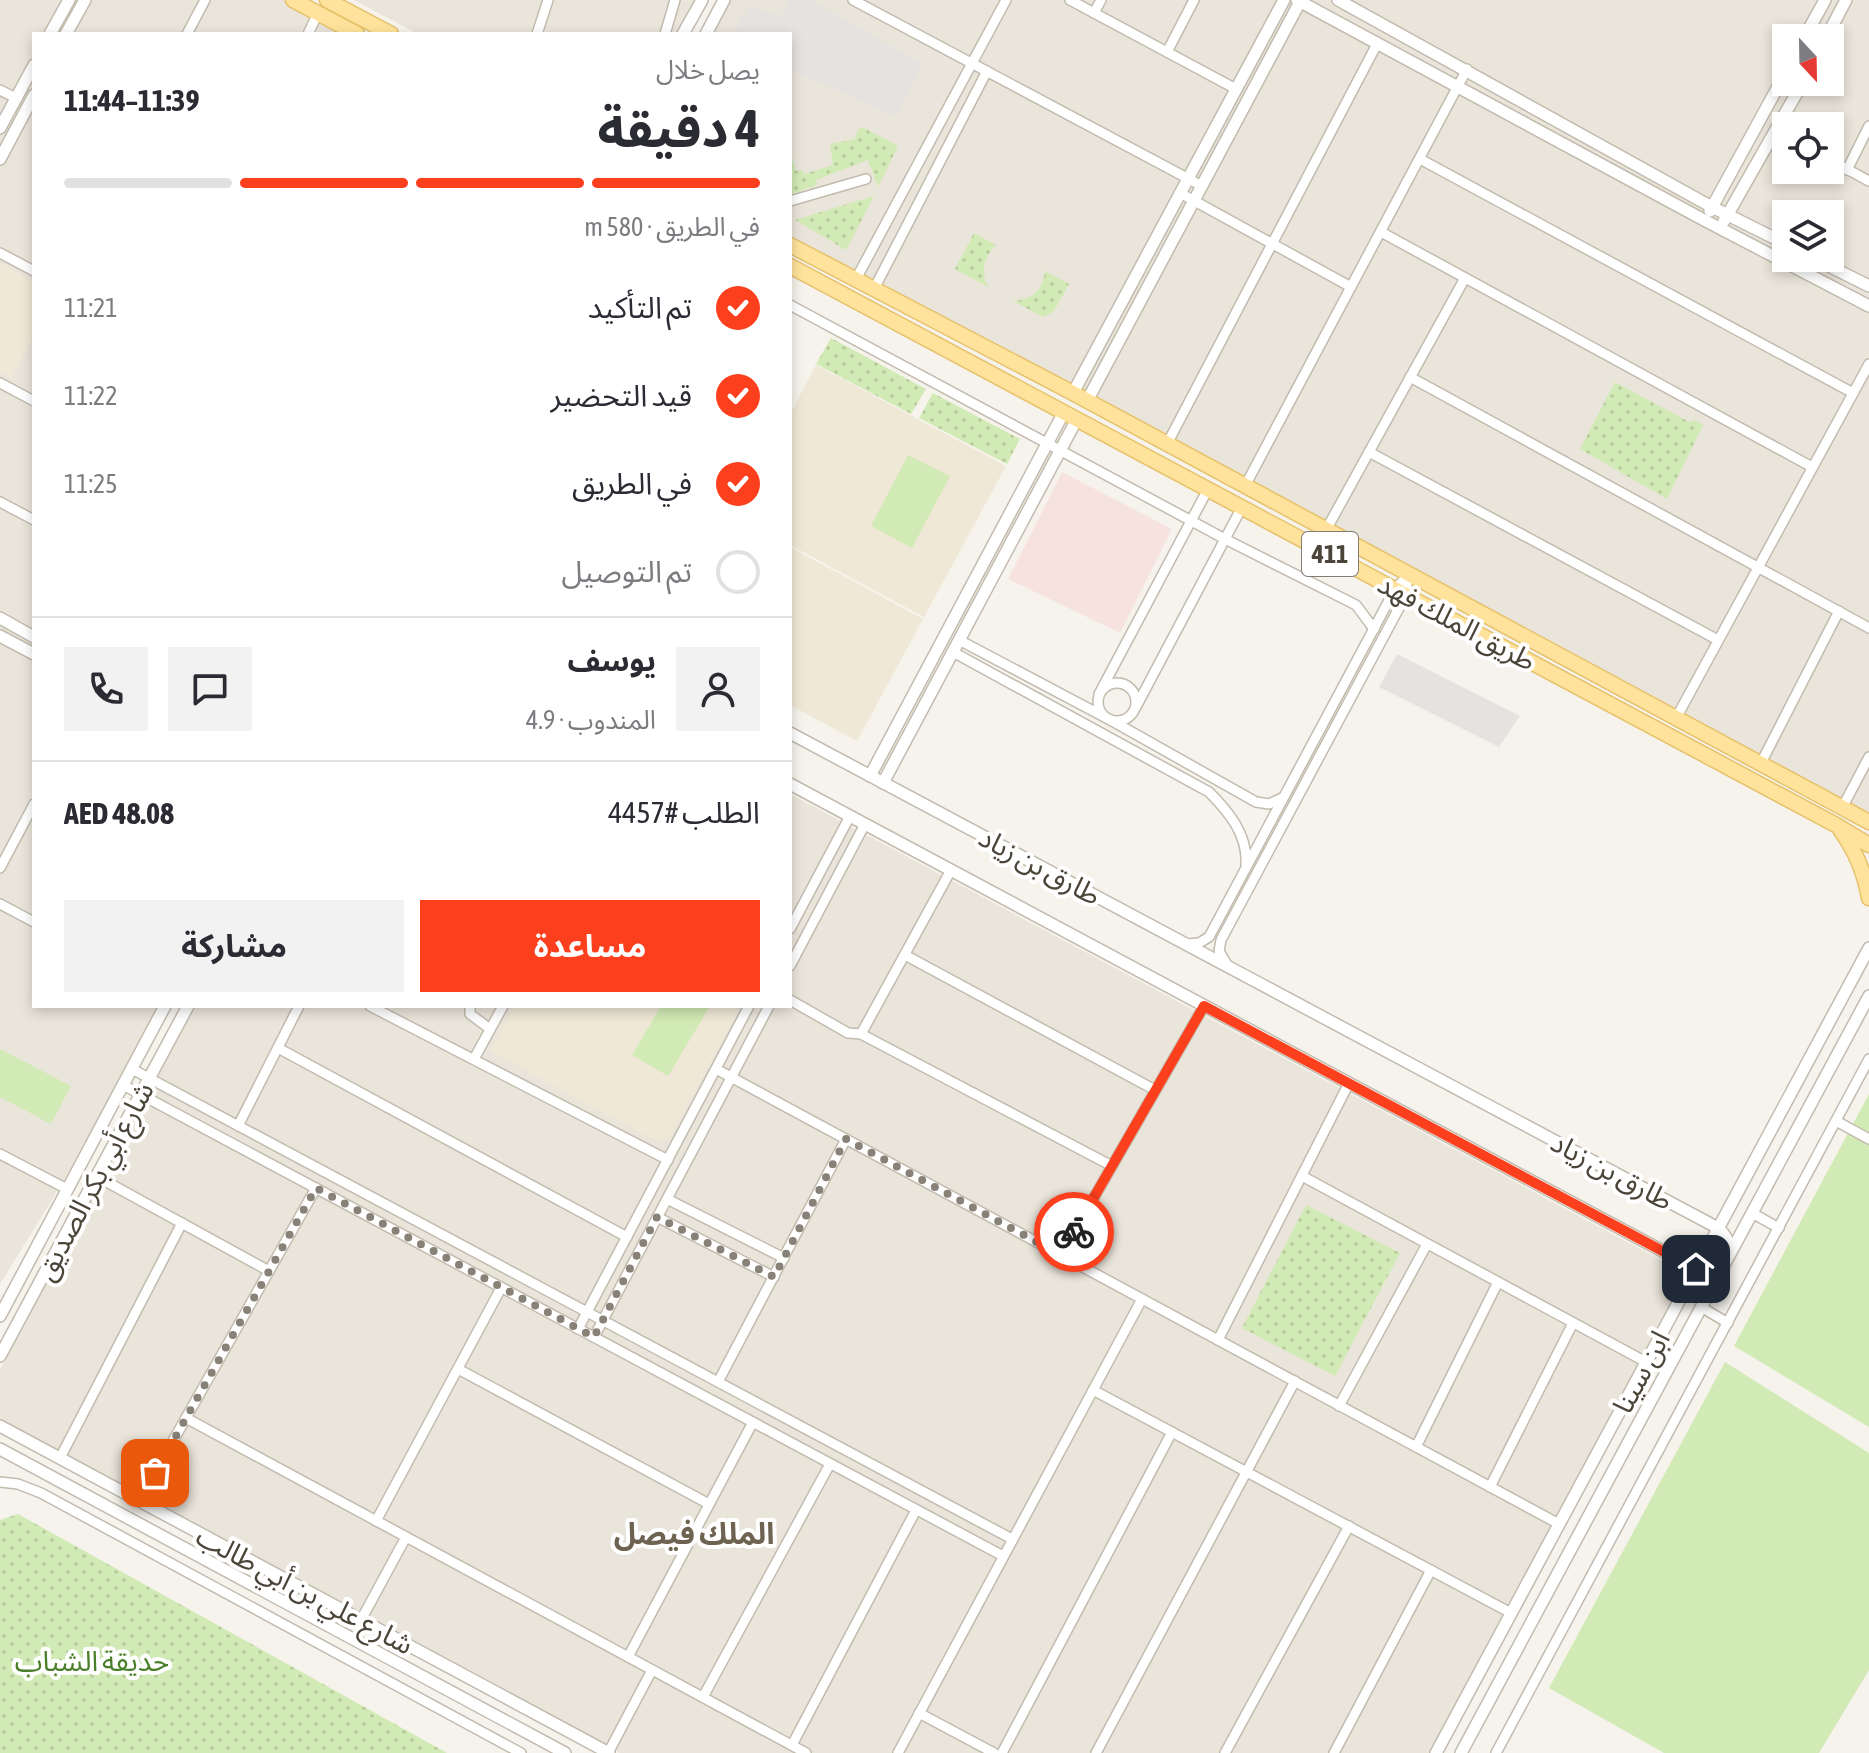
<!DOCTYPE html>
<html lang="ar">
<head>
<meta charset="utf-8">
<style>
	:root { --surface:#fff; --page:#f2f2f3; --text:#2b2b33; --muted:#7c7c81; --line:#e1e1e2; --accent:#fc3f1d }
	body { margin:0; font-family:"Asap Condensed","Noto Sans Arabic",sans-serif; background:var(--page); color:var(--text); direction:rtl; height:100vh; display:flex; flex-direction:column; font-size:30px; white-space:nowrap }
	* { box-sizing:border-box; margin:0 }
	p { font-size:26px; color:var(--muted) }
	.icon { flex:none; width:44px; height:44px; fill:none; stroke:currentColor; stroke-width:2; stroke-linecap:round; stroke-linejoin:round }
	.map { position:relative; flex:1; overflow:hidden; direction:ltr }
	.sheet { position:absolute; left:32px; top:32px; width:760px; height:976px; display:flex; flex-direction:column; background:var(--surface); border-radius:0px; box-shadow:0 4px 12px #0003; direction:rtl }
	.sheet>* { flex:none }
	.needle { width:52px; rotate:158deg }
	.fabs { position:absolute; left:1772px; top:24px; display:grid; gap:16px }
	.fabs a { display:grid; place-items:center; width:72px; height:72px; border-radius:0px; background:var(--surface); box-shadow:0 4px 12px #0003; font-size:40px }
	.pin { position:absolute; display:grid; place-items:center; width:68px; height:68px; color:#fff; margin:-34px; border-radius:16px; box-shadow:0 4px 12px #0006 }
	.courier { position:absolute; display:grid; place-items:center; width:80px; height:80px; margin:-40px; border:6px solid #fc3f1d; border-radius:50%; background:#fff; color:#222; box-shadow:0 2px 10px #0007 }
	.summary em { font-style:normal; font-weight:700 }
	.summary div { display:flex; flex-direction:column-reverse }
	.summary { display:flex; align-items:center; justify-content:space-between; height:136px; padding:0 32px }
	h1 { font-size:52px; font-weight:700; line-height:60px }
	.bar { display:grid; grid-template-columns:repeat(4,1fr); gap:12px 8px; align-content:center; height:96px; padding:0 32px }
	.bar i { height:10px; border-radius:6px; background:var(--line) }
	.bar .on { background:var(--accent) }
	.bar p { grid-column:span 4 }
	.line { display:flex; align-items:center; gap:20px; padding:0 32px; border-top:2px solid var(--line) }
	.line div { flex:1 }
	.round { display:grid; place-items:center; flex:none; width:84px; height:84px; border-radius:0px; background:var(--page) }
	ol { padding:0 32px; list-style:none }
	li { display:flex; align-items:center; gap:24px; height:88px }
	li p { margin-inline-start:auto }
	li .icon { padding:8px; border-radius:50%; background:var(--accent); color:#fff; stroke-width:4 }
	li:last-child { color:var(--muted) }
	li i { width:44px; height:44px; border:4px solid var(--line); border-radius:50% }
	.primary-button { display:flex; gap:16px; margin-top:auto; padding:16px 32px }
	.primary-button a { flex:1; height:92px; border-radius:0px; background:var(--accent); color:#fff; font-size:32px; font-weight:700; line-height:92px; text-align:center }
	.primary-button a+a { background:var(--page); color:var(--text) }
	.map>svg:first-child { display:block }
	.residential { fill:#eae5da; fill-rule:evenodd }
	.education { fill:#efe8d6 }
	.medical { fill:#f6e3e0 }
	.grass { fill:url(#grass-dots) }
	.garden { fill:#d2eab5 }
	.parking { fill:#e5e3e0 }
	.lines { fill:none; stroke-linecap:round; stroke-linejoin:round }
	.minor-casing { stroke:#c2bbae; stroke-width:12 }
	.tertiary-casing { stroke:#c2bbae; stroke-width:14 }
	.primary-casing { stroke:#e6c16a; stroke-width:17 }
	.minor { stroke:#fff; stroke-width:9 }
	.tertiary { stroke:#fff; stroke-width:11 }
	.primary { stroke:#ffe39c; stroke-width:14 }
	.done { stroke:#878178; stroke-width:8; stroke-dasharray:0 14.4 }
	.route { stroke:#fc3f1d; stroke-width:10 }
	.labels { text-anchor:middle; stroke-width:8; stroke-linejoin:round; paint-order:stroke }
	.shield { fill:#fff; stroke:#817c74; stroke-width:2 }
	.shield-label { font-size:26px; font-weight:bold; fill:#4b4439 }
	.street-label { font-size:28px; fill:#4b4439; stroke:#fff }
	.park-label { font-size:28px; fill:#4a7f2a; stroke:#fff }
	.neighbourhood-label { font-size:30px; font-weight:bold; fill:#6e6250; stroke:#fff }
</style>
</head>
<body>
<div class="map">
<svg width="1869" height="1753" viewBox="0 0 1869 1753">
	<defs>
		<pattern id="grass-dots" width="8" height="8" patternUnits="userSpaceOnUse" patternTransform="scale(2)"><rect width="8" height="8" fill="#d2eab5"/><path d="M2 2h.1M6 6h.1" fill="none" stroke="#b6ca9c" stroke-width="1.8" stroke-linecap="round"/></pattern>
	</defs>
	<rect width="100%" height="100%" fill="#f6f3ec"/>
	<!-- residential -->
	<g class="residential">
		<polygon points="0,0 283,0 348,34 34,34 34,1006 159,1006 63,1182 0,1284"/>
		<polygon points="354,0 695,0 676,34 418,34"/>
		<path d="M 729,0 L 1869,0 L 1869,818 L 790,240 L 790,34 L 711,34 ZM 1786,38 L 1830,38 L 1830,82 L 1786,82 ZM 1786,126 L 1830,126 L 1830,170 L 1786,170 ZM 1786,214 L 1830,214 L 1830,258 L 1786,258 Z"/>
		<polygon points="790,794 1687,1274 1430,1753 620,1753 0,1420 0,1370 195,1006 790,1006"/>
	</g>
	<!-- education -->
	<g class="education">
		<polygon points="0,263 34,282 34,334 11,378 0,372"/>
		<polygon points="816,365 1006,466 924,617 790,545 790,414"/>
		<polygon points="790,547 923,619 857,741 790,705"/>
		<polygon points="515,1006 734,1006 737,1013 669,1139 656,1141 490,1051"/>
	</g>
	<!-- medical -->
	<polygon class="medical" points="1062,472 1172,529 1120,633 1008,579"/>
	<!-- grass -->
	<g class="grass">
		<polygon points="864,128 898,146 878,187 868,160 816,180 817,185 790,194 790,158 792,158 796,171 802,170 804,174 833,165 830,144 855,139 858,129"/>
		<polygon points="874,196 846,250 795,220"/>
		<path d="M 974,233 L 996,245 C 984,257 980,271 988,287 L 955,269 Z"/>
		<path d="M 1045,271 L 1069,284 L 1054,311 L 1043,317 L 1013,301 C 1032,300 1043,290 1045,271 Z"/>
		<polygon points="831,338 926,389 911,414 816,364"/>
		<polygon points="1615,382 1689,422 1695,420 1703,425 1667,499 1580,449"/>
		<polygon points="933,393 1020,439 1007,464 919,418"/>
		<polygon points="1306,1205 1400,1253 1335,1376 1242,1328"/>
		<polygon points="18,1514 447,1753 0,1753 0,1520"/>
	</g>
	<!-- garden -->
	<g class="garden">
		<polygon points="908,455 950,476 912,548 871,526"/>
		<polygon points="661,1006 710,1006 668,1076 632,1055"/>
		<polygon points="0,1049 71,1086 51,1124 0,1097"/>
		<polygon points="1869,1094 1869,1427 1734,1346"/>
		<polygon points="1725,1362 1869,1453 1869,1670 1819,1753 1664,1753 1549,1688"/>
	</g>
	<!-- parking -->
	<g class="parking">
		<polygon points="789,0 811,0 923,64 896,117 790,69 790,34 731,34 750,5 780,16"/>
		<polygon points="1397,654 1520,716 1499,747 1379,687"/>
	</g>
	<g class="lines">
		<defs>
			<g id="minor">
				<polyline points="853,0 1202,186"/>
				<polyline points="1070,0 1236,89"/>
				<polyline points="1094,13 1101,0"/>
				<polyline points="187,34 205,0"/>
				<polyline points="308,34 318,13"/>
				<polyline points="537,34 548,0"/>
				<polyline points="665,34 675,0"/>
				<polyline points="1167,52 1194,0"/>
				<polyline points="0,90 16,98"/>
				<polyline points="1777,132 1786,137"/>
				<polyline points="1420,159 1853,393"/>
				<polyline points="1830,160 1869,181"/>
				<polyline points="1847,170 1869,126"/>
				<polyline points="1180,193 1351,287"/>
				<polyline points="790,201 866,179"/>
				<polyline points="1381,232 1812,467"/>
				<polyline points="0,253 34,271"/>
				<polyline points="856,279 1006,0"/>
				<polyline points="874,289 987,71"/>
				<polyline points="790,305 1225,539 1356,605 1374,629"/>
				<polyline points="1410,377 1869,628"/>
				<polyline points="0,383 34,401"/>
				<polyline points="1167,444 1377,44"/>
				<polyline points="1369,452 1718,640"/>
				<polyline points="1245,486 1467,69"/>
				<polyline points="0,502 34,520"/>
				<polyline points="1326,530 1465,278"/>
				<polyline points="959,640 1114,722 1256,802 1269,804 1282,798"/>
				<path d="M 953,652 L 1209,792 C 1229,812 1248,835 1246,865"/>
				<circle cx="1117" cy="702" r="19"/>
				<polyline points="1099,694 1208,489"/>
				<polyline points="1136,707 1242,507"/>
				<polyline points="1675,720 1869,364"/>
				<polyline points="1760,765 1839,611"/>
				<polyline points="1842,808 1869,757"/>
				<polyline points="0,868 34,804"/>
				<polyline points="951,870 861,1034 1112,1166"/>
				<polyline points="0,904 34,922"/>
				<polyline points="790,929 850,816"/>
				<polyline points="1188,944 1199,943 1209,937 1395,589 1408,575"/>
				<polyline points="905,955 1155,1090"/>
				<polyline points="1227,965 1219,951 1221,940 1406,595 1408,575"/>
				<polyline points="790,966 865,824"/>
				<polyline points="790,1000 848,1033 861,1034"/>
				<polyline points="370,1006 668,1160"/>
				<polyline points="470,1006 470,1014 490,1029"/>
				<polyline points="278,1048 627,1237"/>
				<polyline points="474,1059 503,1006"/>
				<polyline points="132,1069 1012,1539"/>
				<polyline points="716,1069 1559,1524"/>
				<polyline points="123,1085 1003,1556"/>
				<polyline points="1836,1121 1869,1139"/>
				<polyline points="238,1126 299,1006"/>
				<polyline points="0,1154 67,1189"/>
				<polyline points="96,1176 269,1271"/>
				<polyline points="1302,1176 1646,1362"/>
				<polyline points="667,1199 784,1258"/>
				<polyline points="1752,1213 1779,1228"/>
				<polyline points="657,1217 774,1277"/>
				<polyline points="1061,1255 1204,1006"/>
				<polyline points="1701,1307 1728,1323"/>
				<polyline points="578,1329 749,1006"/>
				<polyline points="594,1337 769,1006"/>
				<polyline points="1218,1340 1349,1083"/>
				<polyline points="458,1369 709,1504"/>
				<polyline points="718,1382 846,1139"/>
				<polyline points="1093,1390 1511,1613"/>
				<polyline points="1339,1406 1427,1244"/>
				<polyline points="186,1418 806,1753"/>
				<polyline points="1416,1447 1498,1282"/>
				<polyline points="60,1458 182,1223"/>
				<polyline points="0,1482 18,1484 41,1493 521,1753"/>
				<polyline points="1490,1487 1573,1323"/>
				<polyline points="139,1501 316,1188"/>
				<polyline points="376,1521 501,1288"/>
				<polyline points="361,1620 406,1537"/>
				<polyline points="628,1657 753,1422"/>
				<polyline points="703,1697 830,1464"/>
				<polyline points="919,1713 994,1753"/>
				<polyline points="792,1745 916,1510"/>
				<polyline points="608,1753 652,1670"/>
				<polyline points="898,1753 1142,1299"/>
				<polyline points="1002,1753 1172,1432"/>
				<polyline points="1096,1753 1295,1381"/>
				<polyline points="1225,1753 1349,1526"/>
				<polyline points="1334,1753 1431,1570"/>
				<polyline points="1496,1753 1869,1059"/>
			</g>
			<g id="tertiary">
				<polyline points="1297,0 1704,220 1869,306"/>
				<polyline points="1338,0 1712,207 1786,244"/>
				<polyline points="50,34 69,0"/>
				<polyline points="66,34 85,0"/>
				<polyline points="683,34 702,0"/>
				<polyline points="706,34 724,0"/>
				<polyline points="1804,38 1825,0"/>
				<polyline points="1826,38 1846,0"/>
				<polyline points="0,128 34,65"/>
				<polyline points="0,159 34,95"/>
				<polyline points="1710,211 1786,72"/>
				<polyline points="1724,221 1803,82"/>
				<polyline points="1813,258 1869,286"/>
				<polyline points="1073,393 1284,0"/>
				<polyline points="1087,401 1301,0"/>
				<polyline points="0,618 34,637"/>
				<polyline points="0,636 34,654"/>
				<path d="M 790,733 L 1718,1228 C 1733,1241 1733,1258 1716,1269 L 1696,1269 L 790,784"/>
				<polyline points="870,776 1064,412"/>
				<polyline points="883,783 1077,419"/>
				<polyline points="0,1316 165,1006"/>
				<polyline points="0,1356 188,1006"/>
				<polyline points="0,1426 609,1753"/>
				<polyline points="0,1449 565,1753"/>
				<polyline points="1436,1753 1869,948"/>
				<polyline points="1461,1753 1869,996"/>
			</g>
			<g id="primary">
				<polyline points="293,0 357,34"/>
				<polyline points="327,0 391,34"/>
				<polyline points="790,245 1073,393 1869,822"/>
				<polyline points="790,266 1836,825 1869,845"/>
				<path d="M 1841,831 C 1855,850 1865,875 1869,898"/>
			</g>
		</defs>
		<!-- minor casing -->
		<use href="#minor" class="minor-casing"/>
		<!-- tertiary casing -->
		<use href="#tertiary" class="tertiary-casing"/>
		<!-- primary casing -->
		<use href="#primary" class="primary-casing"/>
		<!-- minor -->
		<use href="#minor" class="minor"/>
		<!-- tertiary -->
		<use href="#tertiary" class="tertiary"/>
		<!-- primary -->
		<use href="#primary" class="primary"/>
	</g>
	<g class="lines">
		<!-- done -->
		<polyline class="done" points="155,1473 316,1188 594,1337 657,1217 774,1277 846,1139 1061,1255 1074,1232"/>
		<!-- route -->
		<polyline class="route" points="1074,1232 1204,1006 1696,1269"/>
	</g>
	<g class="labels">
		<!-- shield labels -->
		<rect class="shield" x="1302" y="532" width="56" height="44" rx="6"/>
		<g class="shield-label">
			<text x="1330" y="563">411</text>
		</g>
		<!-- street labels -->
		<g class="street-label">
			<text transform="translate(1457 622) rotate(28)" y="10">طريق الملك فهد</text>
			<text transform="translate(1040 866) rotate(28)" y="10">طارق بن زياد</text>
			<text transform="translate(1612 1171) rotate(28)" y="10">طارق بن زياد</text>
			<text transform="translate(94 1181) rotate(-62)" y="10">شارع أبي بكر الصديق</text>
			<text transform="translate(1641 1372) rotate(-62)" y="10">ابن سينا</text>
			<text transform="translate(305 1590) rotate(28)" y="10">شارع علي بن أبي طالب</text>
		</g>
		<!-- park labels -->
		<g class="park-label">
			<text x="92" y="1671">حديقة الشباب</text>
		</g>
		<!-- neighbourhood labels -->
		<g class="neighbourhood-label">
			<text x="694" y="1544">الملك فيصل</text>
		</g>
	</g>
</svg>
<div class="fabs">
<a><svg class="needle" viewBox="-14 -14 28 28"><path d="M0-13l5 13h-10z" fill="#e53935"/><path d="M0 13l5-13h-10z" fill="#7c7c81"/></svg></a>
<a><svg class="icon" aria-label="locate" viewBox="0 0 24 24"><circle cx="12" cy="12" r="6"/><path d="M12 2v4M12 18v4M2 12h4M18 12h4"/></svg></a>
<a><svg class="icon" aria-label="layers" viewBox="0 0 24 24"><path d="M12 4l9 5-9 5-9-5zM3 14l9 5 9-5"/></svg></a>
</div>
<div class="pin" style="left:155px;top:1473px;background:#ea580c"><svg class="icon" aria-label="bag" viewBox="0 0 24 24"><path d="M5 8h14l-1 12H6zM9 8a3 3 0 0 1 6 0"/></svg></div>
<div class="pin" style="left:1696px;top:1269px;background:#1f2937"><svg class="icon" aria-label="home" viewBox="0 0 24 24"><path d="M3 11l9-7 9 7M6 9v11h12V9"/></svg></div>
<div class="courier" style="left:1074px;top:1232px"><svg class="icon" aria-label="bike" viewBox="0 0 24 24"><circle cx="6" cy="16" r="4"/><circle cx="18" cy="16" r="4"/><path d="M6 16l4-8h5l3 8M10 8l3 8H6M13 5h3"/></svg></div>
<section class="sheet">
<div class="summary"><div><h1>4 دقيقة</h1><p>يصل خلال</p></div><em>11:39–11:44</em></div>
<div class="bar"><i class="on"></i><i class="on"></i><i class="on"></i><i></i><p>في الطريق · 580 m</p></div>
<ol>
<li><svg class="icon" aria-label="check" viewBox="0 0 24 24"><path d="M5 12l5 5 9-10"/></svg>تم التأكيد<p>11:21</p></li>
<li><svg class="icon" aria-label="check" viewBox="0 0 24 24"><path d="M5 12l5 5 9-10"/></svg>قيد التحضير<p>11:22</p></li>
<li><svg class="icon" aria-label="check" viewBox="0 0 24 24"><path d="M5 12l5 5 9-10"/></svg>في الطريق<p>11:25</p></li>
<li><i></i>تم التوصيل</li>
</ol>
<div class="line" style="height:144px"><a class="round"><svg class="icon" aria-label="person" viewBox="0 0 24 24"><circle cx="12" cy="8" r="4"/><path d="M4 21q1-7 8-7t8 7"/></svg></a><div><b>يوسف</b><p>المندوب · 4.9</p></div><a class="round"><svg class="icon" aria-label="chat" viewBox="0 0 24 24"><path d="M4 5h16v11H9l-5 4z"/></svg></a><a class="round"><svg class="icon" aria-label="phone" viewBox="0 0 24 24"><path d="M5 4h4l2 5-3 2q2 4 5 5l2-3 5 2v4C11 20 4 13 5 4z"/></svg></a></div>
<div class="line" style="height:104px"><div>الطلب #4457</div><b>AED 48.08</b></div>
<div class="primary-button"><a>مساعدة</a><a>مشاركة</a></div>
</section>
</div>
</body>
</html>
